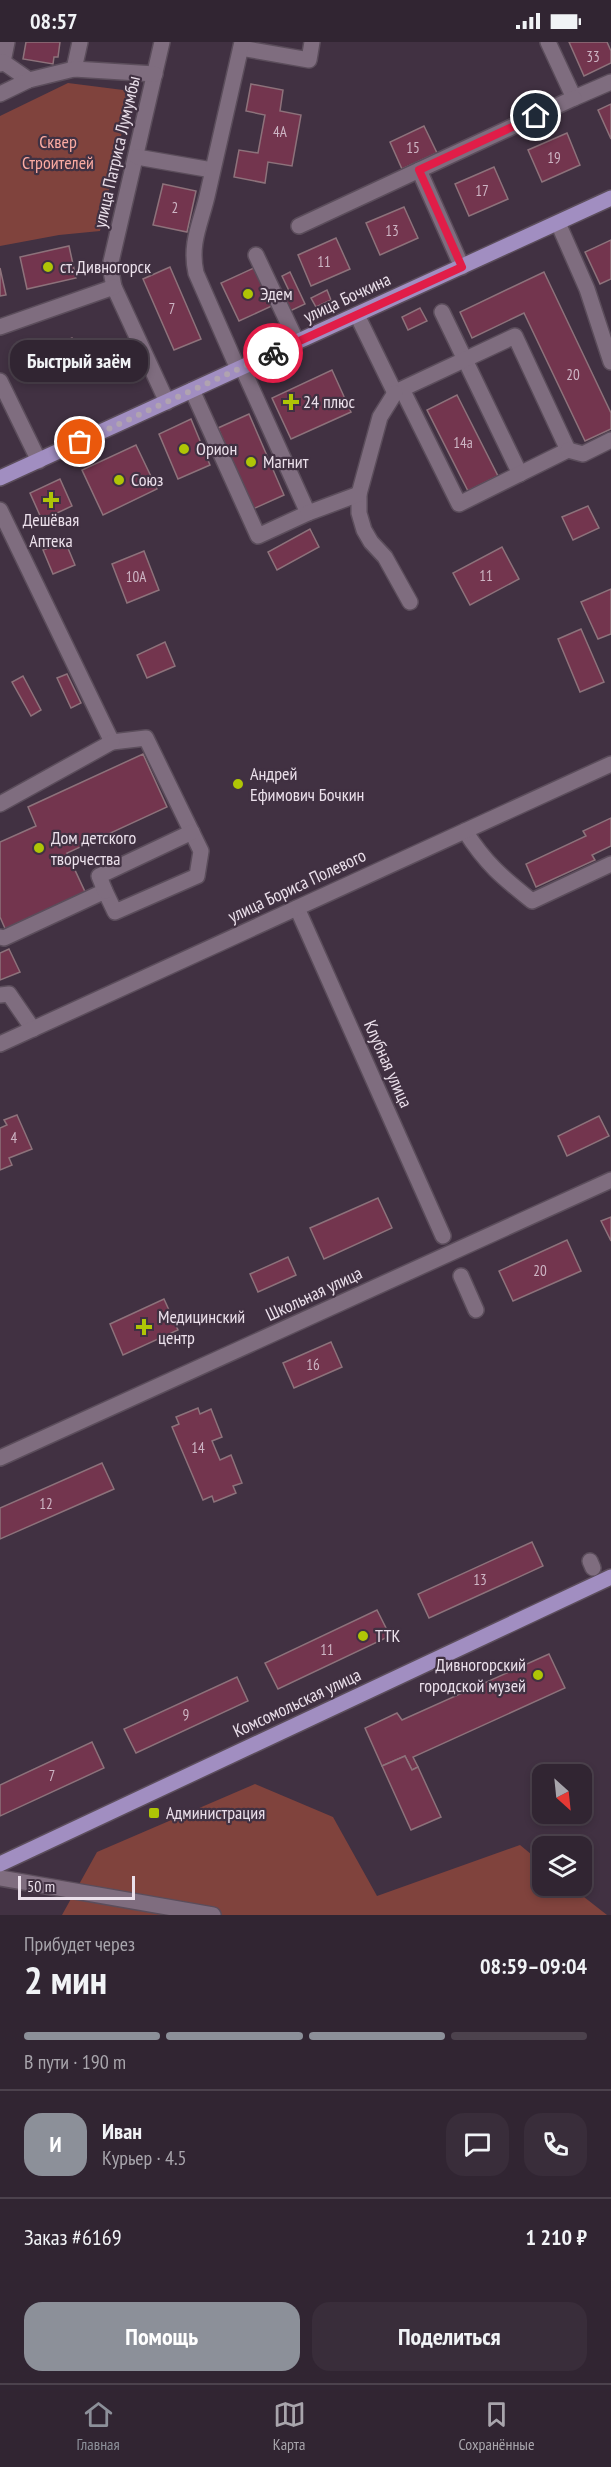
<!DOCTYPE html>
<html lang="ru">
<head>
<meta charset="utf-8">
<style>
	:root { --surface:#312532; --page:#392d3a; --text:#f1f3f6; --muted:#a8a5ac; --line:#4c424d; --accent:#8c9099 }
	body { margin:0; font-family:"PT Sans Narrow",sans-serif; background:var(--page); color:var(--text); height:100vh; display:flex; flex-direction:column; font-size:22px; white-space:nowrap }
	* { box-sizing:border-box; margin:0 }
	p { font-size:20px; color:var(--muted) }
	.icon { flex:none; width:33px; height:33px; fill:none; stroke:currentColor; stroke-width:2; stroke-linecap:round; stroke-linejoin:round }
	.map { position:relative; height:1873px; overflow:hidden }
	.side { display:flex; flex-direction:column; background:var(--surface); flex:1 }
	.side>* { flex:none }
	.needle { width:39px; rotate:153deg }
	.buttons { position:absolute; left:532px; top:1722px; display:grid; gap:12px }
	.buttons a { display:grid; place-items:center; width:60px; height:60px; border-radius:12px; background:var(--surface); box-shadow:0 3px 9px #0003,0 0 0 2px var(--line); font-size:30px }
	.scale { position:absolute; left:18px; bottom:15px; width:117px; box-sizing:border-box; padding-left:6px; border:3px solid #ebe0eb; border-top:0; font-size:16px; line-height:21px; white-space:nowrap; color:#ebe0eb; -webkit-text-stroke:4px #413142; paint-order:stroke }
	.pin { position:absolute; display:grid; place-items:center; width:51px; height:51px; color:#fff; margin:-26px; border:3px solid #fff; border-radius:50%; box-shadow:0 2px 6px #0007 }
	.courier { position:absolute; display:grid; place-items:center; width:60px; height:60px; margin:-30px; border:4px solid #e11d48; border-radius:50%; background:#fff; color:#222; box-shadow:0 2px 8px #0007 }
	.bubble { position:absolute; height:42px; border-radius:18px; background:var(--surface); box-shadow:0 3px 9px #0003,0 0 0 2px var(--line); font-size:20px; font-weight:700; line-height:42px; text-align:center }
	.head em { font-style:normal; font-weight:700 }
	.head div { display:flex; flex-direction:column-reverse }
	.head { display:flex; align-items:center; justify-content:space-between; height:102px; padding:0 24px }
	h1 { font-size:39px; font-weight:700; line-height:45px }
	.bar { display:grid; grid-template-columns:repeat(4,1fr); gap:9px 6px; align-content:center; height:72px; padding:0 24px }
	.bar i { height:8px; border-radius:4px; background:var(--line) }
	.bar .current { background:var(--accent) }
	.bar p { grid-column:span 4 }
	.line { display:flex; align-items:center; gap:15px; padding:0 24px; border-top:2px solid var(--line) }
	.line div { flex:1 }
	.round { display:grid; place-items:center; flex:none; width:63px; height:63px; border-radius:18px; background:var(--page) }
	.button { display:flex; gap:12px; margin-top:auto; padding:12px 24px }
	.button a { flex:1; height:69px; border-radius:18px; background:var(--accent); color:#fff; font-size:24px; font-weight:700; line-height:69px; text-align:center }
	.button a+a { background:var(--page); color:var(--text) }
	.status { display:flex; justify-content:space-between; align-items:center; height:42px; padding:0 30px; background:var(--surface); direction:ltr }
	.status svg { height:16px; fill:currentColor }
	.menu { display:flex; justify-content:space-around; align-items:center; height:84px; border-top:2px solid var(--line); background:var(--surface); font-size:16px; color:var(--muted) }
	.menu a { display:grid; justify-items:center; gap:3px }
	.menu .current { color:var(--accent) }
	.map>svg:first-child { display:block }
	.green { fill:#80433d }
	.building { fill:#73354e; stroke:#8d727b; stroke-width:1.5 }
	.lines { fill:none; stroke-linecap:round; stroke-linejoin:round }
	.minor-casing { stroke:#5b4d5b; stroke-width:18 }
	.major-casing { stroke:#5b4d5b; stroke-width:18 }
	.minor { stroke:#7f6d7f; stroke-width:15 }
	.major { stroke:#a18ec1; stroke-width:15 }
	.done { stroke:#b0a3b0; stroke-width:6; stroke-dasharray:0 10.8 }
	.route { stroke:#e11d48; stroke-width:8 }
	.poi-dot { fill:#afc506; stroke:#413142; stroke-width:2 }
	.labels { text-anchor:middle; stroke-width:4.5; stroke-linejoin:round; paint-order:stroke }
	.number-label { font-size:15px; fill:#cdb5c4 }
	.park-label { font-size:18px; fill:#fcaba2; stroke:#413142 }
	.street-label { font-size:18px; fill:#ebe0eb; stroke:#413142 }
	.poi-label { font-size:18px; fill:#ebe0eb; stroke:#413142; text-anchor:start }
</style>
</head>
<body>
<div class="status"><b>08:57</b><svg viewBox="0 0 49 12"><path d="M0 12V9h3v3zM5 12V6h3v6zM10 12V3h3v9zM15 12V0h3v12zM26 1h20v11H26zM47 4h2v5h-2z"/></svg></div>
<div class="map">
<svg width="611" height="1873" viewBox="0 0 611 1873">
	<rect width="100%" height="100%" fill="#413142"/>
	<!-- green -->
	<g class="green">
		<polygon points="68,41 131,49 100,189 59,193 0,204 0,74"/>
		<polygon points="255,1742 333,1775 377,1854 520,1803 543,1822 543,1844 570,1844 607,1873 62,1873 97,1810"/>
	</g>
	<!-- building -->
	<g class="building">
		<polygon points="26,0 60,0 58,15 54,15 53,22 23,17"/>
		<polygon points="569,0 607,0 611,9 611,21 584,34"/>
		<polygon points="251,42 283,48 280,69 301,73 292,124 268,120 265,141 234,135 239,108 258,111 265,73 246,69"/>
		<polygon points="611,62 611,97 598,68"/>
		<polygon points="424,84 437,111 402,127 390,100"/>
		<polygon points="567,91 580,123 542,140 528,108"/>
		<polygon points="494,125 508,157 469,174 455,142"/>
		<polygon points="163,142 196,149 187,190 153,183"/>
		<polygon points="404,165 418,196 380,213 366,181"/>
		<polygon points="336,196 350,227 311,244 298,213"/>
		<polygon points="611,198 611,237 600,242 585,210"/>
		<polygon points="69,204 76,236 27,247 20,215"/>
		<polygon points="170,225 201,297 174,308 143,237"/>
		<polygon points="256,225 274,263 239,279 221,241"/>
		<polygon points="0,226 6,253 0,254"/>
		<polygon points="290,230 305,262 290,269 285,258 292,255 282,234"/>
		<polygon points="544,230 611,371 611,387 585,399 524,271 472,296 460,270"/>
		<polygon points="327,248 331,258 316,265 311,256"/>
		<polygon points="420,266 427,279 408,288 402,275"/>
		<polygon points="72,296 82,320 53,333 43,309"/>
		<polygon points="332,328 351,370 291,397 272,356"/>
		<polygon points="457,353 498,434 468,449 427,368"/>
		<polygon points="249,372 284,453 253,467 218,386"/>
		<polygon points="191,377 210,423 178,437 159,392"/>
		<polygon points="136,403 157,447 103,473 82,428"/>
		<polygon points="60,437 72,464 42,478 30,451"/>
		<polygon points="588,464 599,486 573,498 562,475"/>
		<polygon points="310,487 319,505 277,528 268,510"/>
		<polygon points="65,499 75,523 53,532 43,508"/>
		<polygon points="502,505 519,537 470,563 453,531"/>
		<polygon points="144,509 159,548 127,561 112,522"/>
		<polygon points="611,547 611,592 598,597 581,560"/>
		<polygon points="581,587 604,640 580,650 558,597"/>
		<polygon points="165,600 175,624 147,636 137,613"/>
		<polygon points="67,632 81,661 71,666 57,636"/>
		<polygon points="23,634 41,668 31,674 12,640"/>
		<polygon points="143,712 167,765 67,811 87,854 7,891 0,875 0,800 36,784 28,765"/>
		<polygon points="611,776 611,804 592,813 595,818 536,845 526,822 586,794 583,789"/>
		<polygon points="9,907 20,930 0,938 0,911"/>
		<polygon points="17,1073 32,1107 9,1116 12,1123 0,1128 0,1086 7,1083 4,1078"/>
		<polygon points="599,1074 609,1094 567,1114 558,1094"/>
		<polygon points="378,1156 392,1186 324,1217 310,1186"/>
		<polygon points="611,1175 611,1199 601,1179"/>
		<polygon points="567,1198 581,1229 513,1259 499,1229"/>
		<polygon points="288,1215 296,1233 258,1250 250,1232"/>
		<polygon points="164,1257 178,1288 123,1313 110,1282"/>
		<polygon points="331,1300 342,1325 294,1346 283,1321"/>
		<polygon points="198,1366 200,1372 211,1367 222,1395 212,1399 220,1418 231,1413 242,1441 233,1444 236,1451 214,1460 212,1454 203,1458 172,1385 179,1382 176,1375"/>
		<polygon points="102,1421 114,1447 0,1497 0,1466"/>
		<polygon points="532,1500 543,1524 429,1576 418,1552"/>
		<polygon points="377,1568 390,1594 278,1647 265,1621"/>
		<polygon points="549,1612 565,1646 413,1715 418,1725 412,1728 405,1714 382,1724 365,1686 397,1671 402,1678"/>
		<polygon points="237,1635 248,1659 136,1711 124,1687"/>
		<polygon points="92,1700 104,1726 0,1774 0,1743"/>
		<polygon points="405,1714 412,1728 418,1725 441,1775 411,1788 382,1724"/>
	</g>
	<g class="lines">
		<defs>
			<g id="minor">
				<polyline points="162,0 110,224 114,245 167,360"/>
				<polyline points="548,0 574,56 611,40"/>
				<polyline points="241,6 309,18 312,0"/>
				<polyline points="3,20 7,0"/>
				<polyline points="0,22 3,20 29,38"/>
				<polyline points="74,27 80,0"/>
				<polyline points="0,52 29,38 74,27 155,32"/>
				<polyline points="137,115 212,128"/>
				<polyline points="419,128 462,225"/>
				<polyline points="558,181 587,247 611,320"/>
				<polyline points="299,184 574,56"/>
				<polyline points="256,213 297,300"/>
				<polyline points="442,270 520,432"/>
				<polyline points="357,273 395,351 402,347 515,294 568,408 459,462 402,347"/>
				<polyline points="0,285 114,245"/>
				<path d="M 238,327 L 196,231 C 189,200 202,179 208,150 C 219,100 231,50 242,0"/>
				<polyline points="0,339 39,419"/>
				<polyline points="192,348 258,494 308,471 242,325"/>
				<polyline points="395,351 380,375 359,452 359,471 364,488 371,500 385,515 410,560"/>
				<polyline points="568,408 583,412 611,398"/>
				<polyline points="0,468 112,700 146,696 201,809 197,834 115,870 105,849 4,896 0,895"/>
				<polyline points="308,471 359,452"/>
				<polyline points="0,762 112,700"/>
				<path d="M 465,789 C 486,822 502,835 532,859 L 611,822"/>
				<polyline points="105,849 99,834 192,790"/>
				<polyline points="297,866 443,1194"/>
				<polyline points="0,953 9,952 33,987"/>
				<polyline points="0,1002 611,722"/>
				<polyline points="461,1234 476,1268"/>
				<polyline points="0,1416 611,1138"/>
				<polyline points="590,1519 593,1526"/>
				<polyline points="0,1836 213,1873"/>
			</g>
			<g id="major">
				<polyline points="0,436 611,156"/>
				<polyline points="0,1822 611,1535"/>
			</g>
		</defs>
		<!-- minor casing -->
		<use href="#minor" class="minor-casing"/>
		<!-- major casing -->
		<use href="#major" class="major-casing"/>
		<!-- minor -->
		<use href="#minor" class="minor"/>
		<!-- major -->
		<use href="#major" class="major"/>
	</g>
	<g class="lines">
		<!-- done -->
		<polyline class="done" points="80,400 273,311"/>
		<!-- route -->
		<polyline class="route" points="273,311 462,225 419,128 536,74"/>
	</g>
	<!-- markers -->
	<g class="poi-dot">
		<circle cx="48" cy="225" r="6"/>
		<circle cx="248" cy="252" r="6"/>
		<path d="M288 351h6v6h6v6h-6v6h-6v-6h-6v-6h6z"/>
		<circle cx="184" cy="407" r="6"/>
		<circle cx="251" cy="420" r="6"/>
		<circle cx="119" cy="438" r="6"/>
		<path d="M48 449h6v6h6v6h-6v6h-6v-6h-6v-6h6z"/>
		<circle cx="238" cy="742" r="6"/>
		<circle cx="39" cy="806" r="6"/>
		<path d="M141 1276h6v6h6v6h-6v6h-6v-6h-6v-6h6z"/>
		<circle cx="363" cy="1594" r="6"/>
		<circle cx="538" cy="1633" r="6"/>
		<rect x="148" y="1765" width="12" height="12" rx="3"/>
	</g>
	<g class="labels">
		<!-- number labels -->
		<g class="number-label">
			<text x="593" y="20">33</text>
			<text x="280" y="95">4А</text>
			<text x="413" y="111">15</text>
			<text x="554" y="121">19</text>
			<text x="482" y="154">17</text>
			<text x="175" y="171">2</text>
			<text x="392" y="194">13</text>
			<text x="324" y="225">11</text>
			<text x="172" y="272">7</text>
			<text x="573" y="338">20</text>
			<text x="463" y="406">14а</text>
			<text x="486" y="539">11</text>
			<text x="136" y="540">10А</text>
			<text x="14" y="1101">4</text>
			<text x="540" y="1234">20</text>
			<text x="313" y="1328">16</text>
			<text x="198" y="1411">14</text>
			<text x="46" y="1467">12</text>
			<text x="480" y="1543">13</text>
			<text x="327" y="1613">11</text>
			<text x="186" y="1678">9</text>
			<text x="52" y="1739">7</text>
		</g>
		<!-- park labels -->
		<g class="park-label">
			<text x="58" y="106">Сквер<tspan x="58" dy="21">Строителей</tspan></text>
		</g>
		<!-- street labels -->
		<g class="street-label">
			<text transform="translate(117 110) rotate(-77)" y="6">улица Патриса Лумумбы</text>
			<text transform="translate(347 256) rotate(-25)" y="6">улица Бочкина</text>
			<text transform="translate(297 844) rotate(-25)" y="6">улица Бориса Полевого</text>
			<text transform="translate(388 1022) rotate(66)" y="6">Клубная улица</text>
			<text transform="translate(314 1252) rotate(-25)" y="6">Школьная улица</text>
			<text transform="translate(297 1661) rotate(-25)" y="6">Комсомольская улица</text>
		</g>
		<!-- poi labels -->
		<g class="poi-label">
			<text x="60" y="231">ст. Дивногорск</text>
			<text x="260" y="258">Эдем</text>
			<text x="303" y="366">24 плюс</text>
			<text x="196" y="413">Орион</text>
			<text x="263" y="426">Магнит</text>
			<text x="131" y="444">Союз</text>
			<text x="51" y="484" text-anchor="middle">Дешёвая<tspan x="51" dy="21">Аптека</tspan></text>
			<text x="250" y="738">Андрей<tspan x="250" dy="21">Ефимович Бочкин</tspan></text>
			<text x="51" y="802">Дом детского<tspan x="51" dy="21">творчества</tspan></text>
			<text x="158" y="1281">Медицинский<tspan x="158" dy="21">центр</tspan></text>
			<text x="375" y="1600">ТТК</text>
			<text x="526" y="1629" text-anchor="end">Дивногорский<tspan x="526" dy="21">городской музей</tspan></text>
			<text x="166" y="1777">Администрация</text>
		</g>
	</g>
</svg>
<div class="buttons">
<a><svg class="needle" viewBox="-14 -14 28 28"><path d="M0-13l5 13h-10z" fill="#e53935"/><path d="M0 13l5-13h-10z" fill="#a8a5ac"/></svg></a>
<a><svg class="icon" aria-label="layers" viewBox="0 0 24 24"><path d="M12 4l9 5-9 5-9-5zM3 14l9 5 9-5"/></svg></a>
</div>
<div class="scale">50 m</div>
<div class="pin" style="left:80px;top:400px;background:#ea580c"><svg class="icon" aria-label="bag" viewBox="0 0 24 24"><path d="M5 8h14l-1 12H6zM9 8a3 3 0 0 1 6 0"/></svg></div>
<div class="pin" style="left:536px;top:74px;background:#1f2937"><svg class="icon" aria-label="home" viewBox="0 0 24 24"><path d="M3 11l9-7 9 7M6 9v11h12V9"/></svg></div>
<div class="courier" style="left:273px;top:311px"><svg class="icon" aria-label="bike" viewBox="0 0 24 24"><circle cx="6" cy="16" r="4"/><circle cx="18" cy="16" r="4"/><path d="M6 16l4-8h5l3 8M10 8l3 8H6M13 5h3"/></svg></div>
<div class="bubble" style="left:10px;top:298px;width:138px">Быстрый заём</div>
</div>
<section class="side">
<div class="head"><div><h1>2 мин</h1><p>Прибудет через</p></div><em>08:59–09:04</em></div>
<div class="bar"><i class="current"></i><i class="current"></i><i class="current"></i><i></i><p>В пути · 190 m</p></div>
<div class="line" style="height:108px"><b class="round" style="background:var(--accent);color:#fff">И</b><div><b>Иван</b><p>Курьер · 4.5</p></div><a class="round"><svg class="icon" aria-label="chat" viewBox="0 0 24 24"><path d="M4 5h16v11H9l-5 4z"/></svg></a><a class="round"><svg class="icon" aria-label="phone" viewBox="0 0 24 24"><path d="M5 4h4l2 5-3 2q2 4 5 5l2-3 5 2v4C11 20 4 13 5 4z"/></svg></a></div>
<div class="line" style="height:78px"><div>Заказ #6169</div><b>1 210 ₽</b></div>
<div class="button"><a>Помощь</a><a>Поделиться</a></div>
</section>
<nav class="menu">
<a class="current"><svg class="icon" aria-label="home" viewBox="0 0 24 24"><path d="M3 11l9-7 9 7M6 9v11h12V9"/></svg>Главная</a>
<a><svg class="icon" aria-label="map" viewBox="0 0 24 24"><path d="M3 6l6-2 6 2 6-2v14l-6 2-6-2-6 2zM9 4v14M15 6v14"/></svg>Карта</a>
<a><svg class="icon" aria-label="saved" viewBox="0 0 24 24"><path d="M7 4h10v16l-5-4-5 4z"/></svg>Сохранённые</a>
</nav>
</body>
</html>
